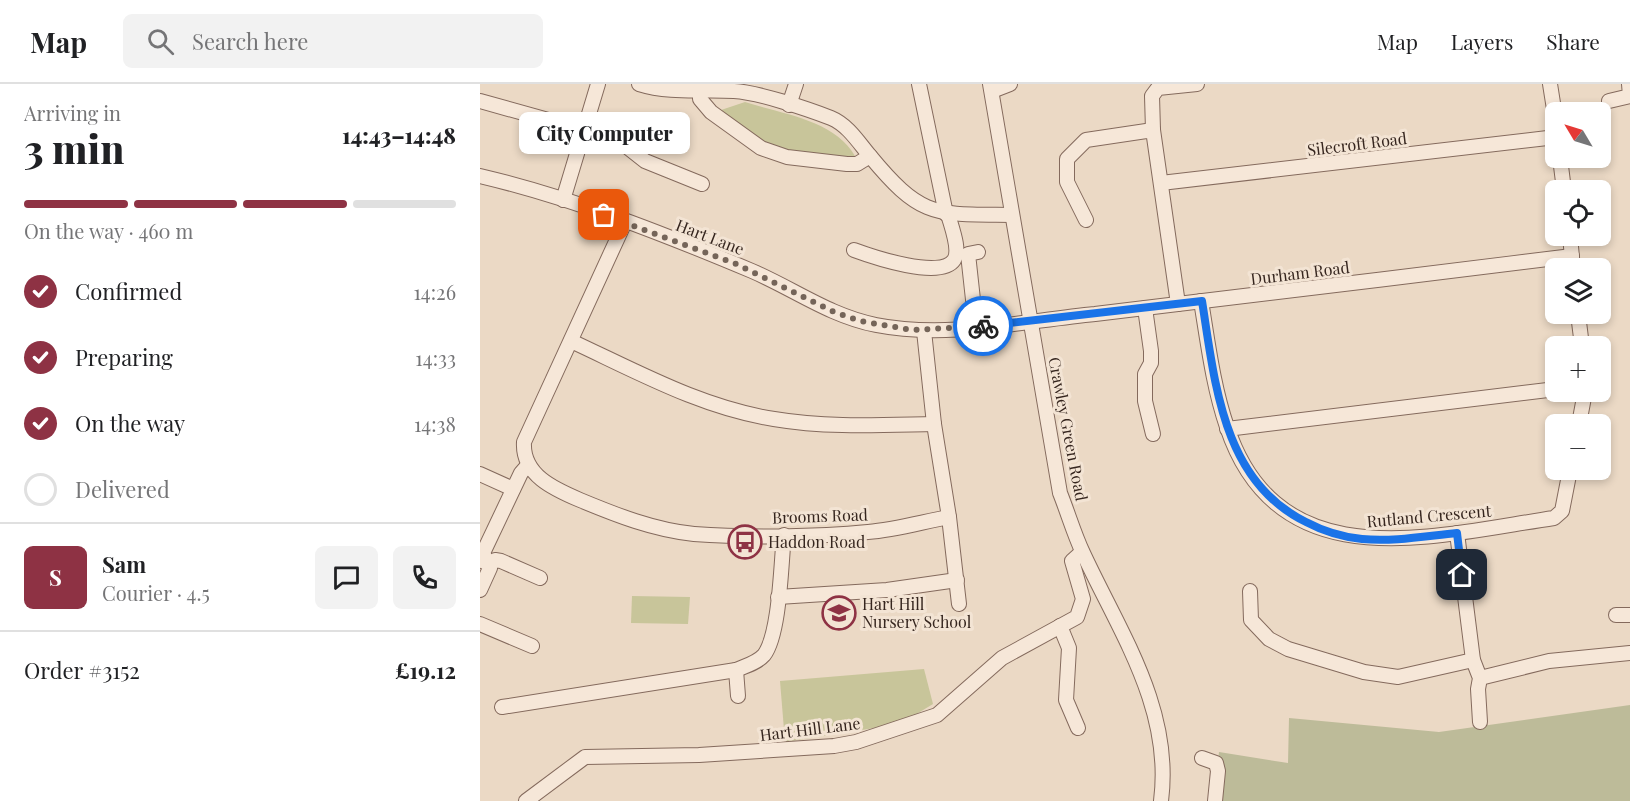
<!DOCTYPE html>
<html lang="en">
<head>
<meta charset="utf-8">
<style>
	:root { --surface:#fff; --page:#f2f2f2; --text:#202124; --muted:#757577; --line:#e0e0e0; --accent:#8e3244 }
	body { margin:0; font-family:"Playfair Display",serif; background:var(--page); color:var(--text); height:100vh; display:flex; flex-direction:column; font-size:22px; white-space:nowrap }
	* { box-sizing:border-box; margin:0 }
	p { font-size:20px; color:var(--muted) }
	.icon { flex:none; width:33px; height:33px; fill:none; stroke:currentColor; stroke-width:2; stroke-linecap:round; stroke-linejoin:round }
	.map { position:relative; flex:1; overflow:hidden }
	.panel { display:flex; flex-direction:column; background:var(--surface); width:480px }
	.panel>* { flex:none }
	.needle { width:39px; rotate:308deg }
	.tools { position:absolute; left:1065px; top:18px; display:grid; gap:12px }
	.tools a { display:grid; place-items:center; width:66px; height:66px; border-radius:9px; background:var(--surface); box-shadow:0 3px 9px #0003; font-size:30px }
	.pin { position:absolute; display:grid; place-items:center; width:51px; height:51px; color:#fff; margin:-26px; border-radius:12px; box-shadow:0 3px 9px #0006 }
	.courier { position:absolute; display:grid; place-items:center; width:60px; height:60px; margin:-30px; border:4px solid #1a73e8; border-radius:50%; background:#fff; color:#222; box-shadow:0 2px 8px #0007 }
	.bubble { position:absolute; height:42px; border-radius:9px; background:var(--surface); box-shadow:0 3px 9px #0003; font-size:20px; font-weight:800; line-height:42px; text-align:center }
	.head em { font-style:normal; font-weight:800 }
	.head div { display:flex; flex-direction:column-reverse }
	.head { display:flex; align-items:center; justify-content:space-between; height:102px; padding:0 24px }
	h1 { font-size:39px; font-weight:800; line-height:45px }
	.bar { display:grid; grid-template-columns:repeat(4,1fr); gap:9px 6px; align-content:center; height:72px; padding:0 24px }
	.bar i { height:8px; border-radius:4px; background:var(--line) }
	.bar .selected { background:var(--accent) }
	.bar p { grid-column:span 4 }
	.line { display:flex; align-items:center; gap:15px; padding:0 24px; border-top:2px solid var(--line) }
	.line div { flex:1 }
	.round { display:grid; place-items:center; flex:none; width:63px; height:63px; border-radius:9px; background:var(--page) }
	ol { padding:0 24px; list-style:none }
	li { display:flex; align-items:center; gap:18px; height:66px }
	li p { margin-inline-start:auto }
	li .icon { padding:6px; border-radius:50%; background:var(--accent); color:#fff; stroke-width:4 }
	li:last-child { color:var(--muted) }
	li i { width:33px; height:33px; border:3px solid var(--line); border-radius:50% }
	header { display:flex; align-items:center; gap:36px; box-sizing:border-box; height:84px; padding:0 30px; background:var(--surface); border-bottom:2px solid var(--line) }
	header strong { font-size:28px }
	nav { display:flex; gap:33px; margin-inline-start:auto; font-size:21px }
	.search { width:420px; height:54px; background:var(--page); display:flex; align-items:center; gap:15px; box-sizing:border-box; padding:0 21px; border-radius:9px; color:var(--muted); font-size:22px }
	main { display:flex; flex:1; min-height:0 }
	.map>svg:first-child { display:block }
	.green { fill:#c8c59a }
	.cemetery { fill:#bdbb99 }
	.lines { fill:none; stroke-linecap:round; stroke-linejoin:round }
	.minor-casing { stroke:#846a5d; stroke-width:16 }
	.minor { stroke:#f6e7d8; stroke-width:14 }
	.done { stroke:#756559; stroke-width:6; stroke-dasharray:0 10.8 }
	.route { stroke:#1a73e8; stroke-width:8 }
	.labels { text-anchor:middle; stroke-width:6; stroke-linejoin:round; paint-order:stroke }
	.street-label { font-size:16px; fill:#36261f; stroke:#f3e4d4 }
	.poi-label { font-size:16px; fill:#36261f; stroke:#f3e4d4; text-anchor:start }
</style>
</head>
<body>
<header>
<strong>Map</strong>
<div class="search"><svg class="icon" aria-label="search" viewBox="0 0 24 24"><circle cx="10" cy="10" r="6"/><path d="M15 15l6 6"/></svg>Search here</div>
<nav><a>Map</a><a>Layers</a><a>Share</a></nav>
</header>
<main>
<section class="panel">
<div class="head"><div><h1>3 min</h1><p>Arriving in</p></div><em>14:43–14:48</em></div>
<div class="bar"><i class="selected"></i><i class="selected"></i><i class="selected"></i><i></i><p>On the way · 460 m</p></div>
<ol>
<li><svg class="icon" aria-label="check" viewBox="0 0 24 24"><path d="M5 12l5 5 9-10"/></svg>Confirmed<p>14:26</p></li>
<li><svg class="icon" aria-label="check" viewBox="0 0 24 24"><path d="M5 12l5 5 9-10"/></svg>Preparing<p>14:33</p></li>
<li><svg class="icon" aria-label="check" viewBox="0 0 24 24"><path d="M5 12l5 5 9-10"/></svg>On the way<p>14:38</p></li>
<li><i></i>Delivered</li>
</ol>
<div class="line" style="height:108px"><b class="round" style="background:var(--accent);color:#fff">S</b><div><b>Sam</b><p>Courier · 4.5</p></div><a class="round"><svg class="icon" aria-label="chat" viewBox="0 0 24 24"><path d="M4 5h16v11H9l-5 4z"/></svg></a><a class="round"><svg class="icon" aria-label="phone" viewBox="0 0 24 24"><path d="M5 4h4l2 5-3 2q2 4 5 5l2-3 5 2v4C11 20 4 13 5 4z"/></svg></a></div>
<div class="line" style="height:78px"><div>Order #3152</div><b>£19.12</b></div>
</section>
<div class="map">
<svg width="1150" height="717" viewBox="0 0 1150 717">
	<rect width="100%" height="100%" fill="#ebd9c5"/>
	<!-- green -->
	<g class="green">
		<path d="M 265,18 C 302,30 355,36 375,72 L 367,75 L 301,66 L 271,52 L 238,27 Z"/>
		<polygon points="152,512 210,513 208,540 151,539"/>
		<polygon points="444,585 453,620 420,640 305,658 300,597"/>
	</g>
	<!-- cemetery -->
	<polygon class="cemetery" points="1150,621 1150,717 734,717 739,668 808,679 809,634 959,648"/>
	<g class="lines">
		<defs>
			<g id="minor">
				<path d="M 159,0 C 191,10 221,5 254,7 C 277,8 328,25 351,34 C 368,41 379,59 390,72 C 442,135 455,130 532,131"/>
				<polyline points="439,0 466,130"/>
				<path d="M 510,0 L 580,409 C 588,429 594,450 603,469 C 640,549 693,625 681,717"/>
				<polyline points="1070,0 1076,38"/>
				<polyline points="220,6 220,15 231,28 281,64 307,73 367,80 377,80 390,72"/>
				<polyline points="512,7 530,0"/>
				<polyline points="0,17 104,46"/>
				<polyline points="1129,17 1150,12 1149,0"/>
				<polyline points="309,21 316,0"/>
				<polyline points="673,46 672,12 678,4 717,0"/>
				<polyline points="104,47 146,62 165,77 222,100"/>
				<polyline points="1080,74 1084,106"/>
				<path d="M 0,92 C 93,114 184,150 272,187 C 314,205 350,232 396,241 C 467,255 543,237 615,230 C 774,212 933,191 1092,172"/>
				<polyline points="681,99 1076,53"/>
				<polyline points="83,116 118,0"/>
				<polyline points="606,136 587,98 587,75 606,56 673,46 698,220"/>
				<path d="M 145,138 L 44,358 C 42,391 74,405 100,416 C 136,431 174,446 214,450 C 265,454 337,453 388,448 C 415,446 442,438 469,433"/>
				<polyline points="1090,152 1093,184"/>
				<path d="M 374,166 C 393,173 461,196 474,176 C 481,166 471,142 468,130"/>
				<path d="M 721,217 C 728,259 733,302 747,343 C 798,497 952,452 1074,434 L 1082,427 L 1090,386"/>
				<polyline points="665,224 671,267 671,279 665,290 665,317 673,350"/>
				<polyline points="1098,230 1102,262"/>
				<polyline points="496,243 488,170 498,168"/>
				<polyline points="444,247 454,340 469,433 479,520"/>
				<path d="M 91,257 C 156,287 222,324 294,335 C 347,344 401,341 454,340"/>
				<polyline points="1099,340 1105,308"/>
				<polyline points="747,345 1076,305"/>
				<polyline points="0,390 33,405"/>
				<polyline points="977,449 993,576 1000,594 998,605 1000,638"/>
				<polyline points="2,477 10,480 15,476 21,477 60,494"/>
				<polyline points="0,506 10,484 3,469 41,389 48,381"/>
				<polyline points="770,507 771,536 789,555 808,565 884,588 918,593 993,576"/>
				<polyline points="298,513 407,506 477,496"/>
				<polyline points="1136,531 1150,531"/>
				<polyline points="0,540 52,562"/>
				<polyline points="580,542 589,564 586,616 598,644"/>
				<polyline points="256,586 258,612"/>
				<polyline points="1000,594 1069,577 1150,569"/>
				<path d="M 22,623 L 256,586 C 265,582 277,579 284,571 C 300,550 301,479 304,451"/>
				<polyline points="722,674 736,679 738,687 735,717"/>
				<polyline points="46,717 105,673 219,671 354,662 376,658 457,631 522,574 597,533 603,515 592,477 602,468"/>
			</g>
		</defs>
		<!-- minor casing -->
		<use href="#minor" class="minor-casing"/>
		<!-- minor -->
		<use href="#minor" class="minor"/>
	</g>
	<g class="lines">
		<!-- done -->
		<polyline class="done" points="124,131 254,179 354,228 380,237 432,246 503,242"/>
		<!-- route -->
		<path class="route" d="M 503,242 L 722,217 C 735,298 742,397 826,438 C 843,447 862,453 882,455 C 913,458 946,452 977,449 L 982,491"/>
	</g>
	<!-- icons -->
	<defs>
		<symbol id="bus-ring" viewBox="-11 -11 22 22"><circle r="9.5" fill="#f3e4d4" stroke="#8e3244" stroke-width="1.5"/><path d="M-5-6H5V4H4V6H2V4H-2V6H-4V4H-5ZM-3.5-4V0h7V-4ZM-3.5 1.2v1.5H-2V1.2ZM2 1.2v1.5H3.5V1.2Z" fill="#8e3244"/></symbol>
		<symbol id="school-ring" viewBox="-11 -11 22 22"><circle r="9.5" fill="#f3e4d4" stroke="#8e3244" stroke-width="1.5"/><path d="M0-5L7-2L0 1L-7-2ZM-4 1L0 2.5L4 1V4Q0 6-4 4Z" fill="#8e3244"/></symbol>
	</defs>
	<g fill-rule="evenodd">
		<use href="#bus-ring" x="246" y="439" width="38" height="38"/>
		<use href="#school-ring" x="340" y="510" width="38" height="38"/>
	</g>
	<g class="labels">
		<!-- street labels -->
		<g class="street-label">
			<text transform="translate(877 60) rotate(-7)" y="6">Silecroft Road</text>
			<text transform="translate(230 153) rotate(21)" y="6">Hart Lane</text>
			<text transform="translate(820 189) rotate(-7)" y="6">Durham Road</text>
			<text transform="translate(588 345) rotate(79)" y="6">Crawley Green Road</text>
			<text transform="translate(340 432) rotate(-2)" y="6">Brooms Road</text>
			<text transform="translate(949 432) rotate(-5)" y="6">Rutland Crescent</text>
			<text transform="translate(330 645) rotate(-7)" y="6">Hart Hill Lane</text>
		</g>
		<!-- poi labels -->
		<g class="poi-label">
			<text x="288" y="464">Haddon Road</text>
			<text x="382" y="526">Hart Hill<tspan x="382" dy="18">Nursery School</tspan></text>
		</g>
	</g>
</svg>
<div class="tools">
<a><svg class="needle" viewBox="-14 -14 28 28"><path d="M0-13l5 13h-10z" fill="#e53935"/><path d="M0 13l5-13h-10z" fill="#757577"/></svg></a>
<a><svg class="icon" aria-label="locate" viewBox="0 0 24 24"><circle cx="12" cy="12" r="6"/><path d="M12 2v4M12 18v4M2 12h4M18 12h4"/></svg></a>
<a><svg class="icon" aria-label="layers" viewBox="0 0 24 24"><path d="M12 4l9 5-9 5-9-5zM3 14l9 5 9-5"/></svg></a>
<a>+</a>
<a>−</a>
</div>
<div class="pin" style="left:124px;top:131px;background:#ea580c"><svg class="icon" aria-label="bag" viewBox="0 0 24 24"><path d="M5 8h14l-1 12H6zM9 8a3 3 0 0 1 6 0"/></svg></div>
<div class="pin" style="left:982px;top:491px;background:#1f2937"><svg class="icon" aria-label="home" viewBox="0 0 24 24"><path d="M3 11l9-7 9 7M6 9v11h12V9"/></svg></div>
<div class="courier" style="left:503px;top:242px"><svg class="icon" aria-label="bike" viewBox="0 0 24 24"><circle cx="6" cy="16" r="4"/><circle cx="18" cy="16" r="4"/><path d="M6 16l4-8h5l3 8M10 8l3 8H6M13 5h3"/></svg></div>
<div class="bubble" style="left:39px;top:28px;width:171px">City Computer</div>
</div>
</main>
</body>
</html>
